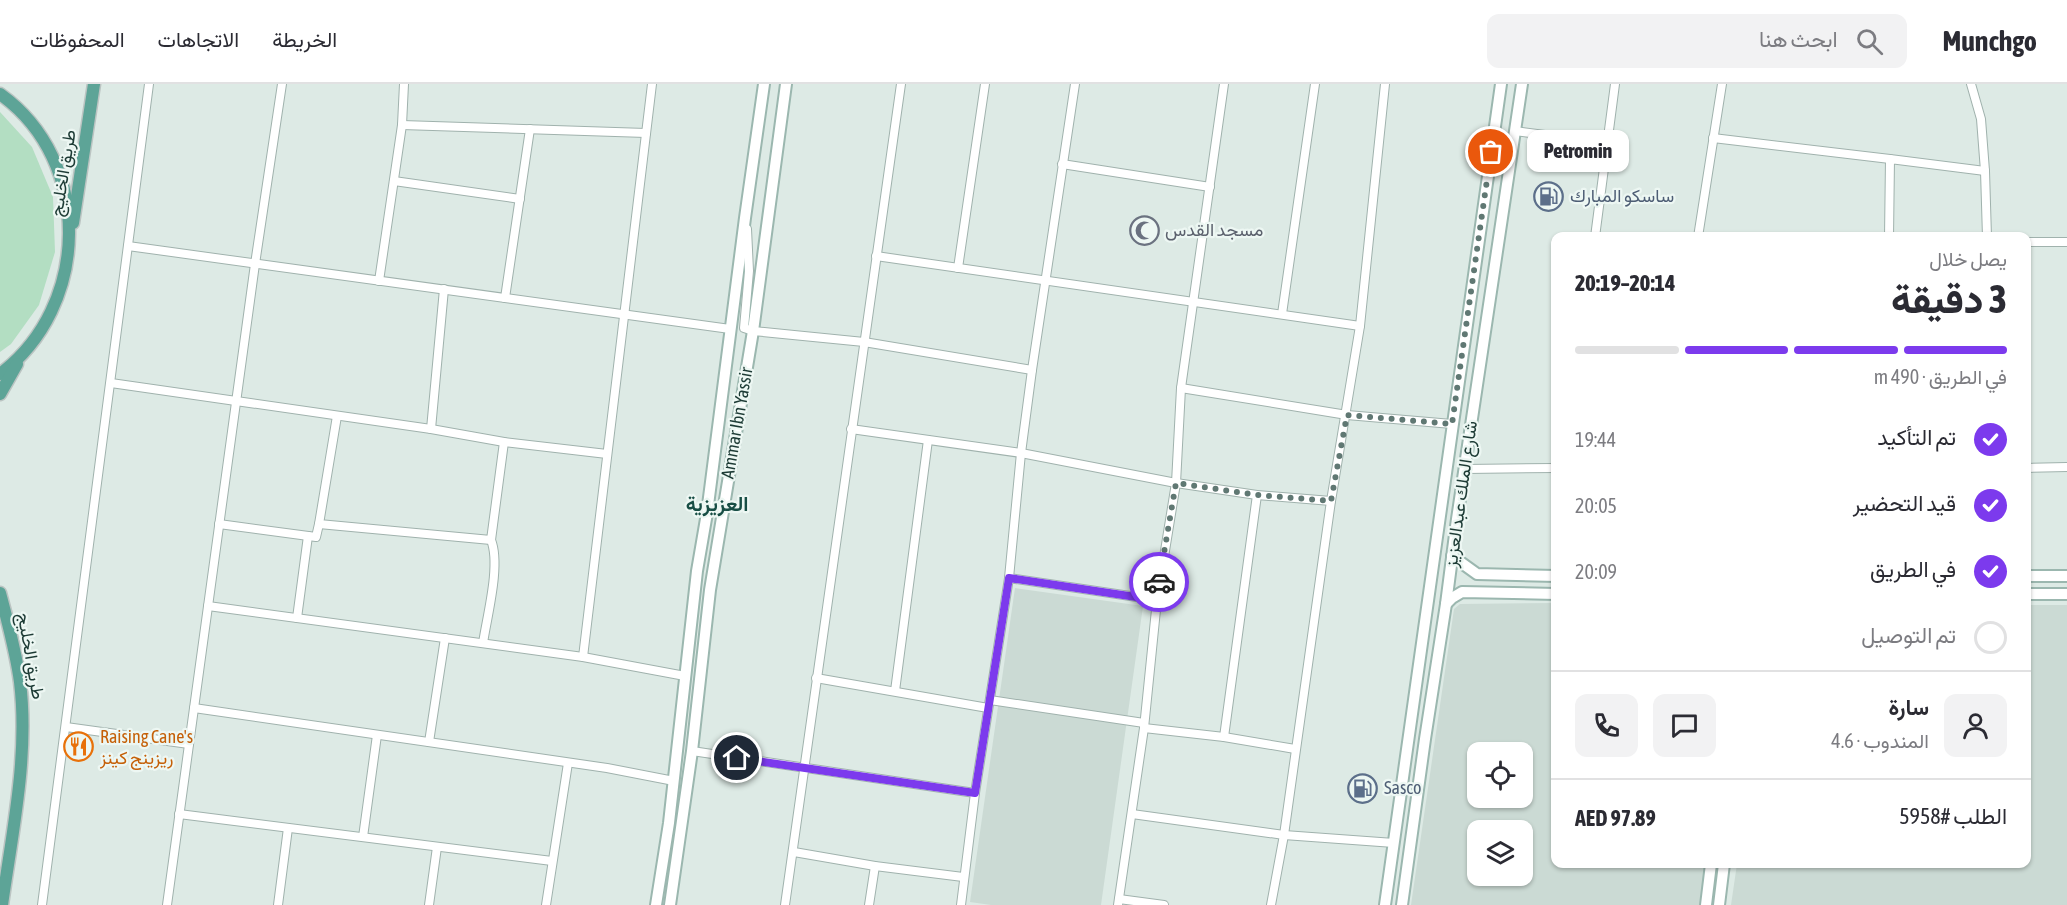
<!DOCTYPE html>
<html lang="ar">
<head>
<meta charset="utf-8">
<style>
	:root { --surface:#fff; --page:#f2f2f3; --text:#2b2b33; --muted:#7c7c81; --line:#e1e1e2; --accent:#7c3aed }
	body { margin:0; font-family:"Asap Condensed",Vazirmatn,sans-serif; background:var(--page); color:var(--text); direction:rtl; height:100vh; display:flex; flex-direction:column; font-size:22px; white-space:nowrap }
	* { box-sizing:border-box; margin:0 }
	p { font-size:20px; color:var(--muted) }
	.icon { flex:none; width:33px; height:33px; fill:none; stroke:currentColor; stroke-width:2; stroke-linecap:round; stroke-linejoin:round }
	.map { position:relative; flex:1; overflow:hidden; direction:ltr }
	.panel { position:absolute; left:1551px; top:148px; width:480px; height:636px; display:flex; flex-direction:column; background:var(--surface); border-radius:12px; box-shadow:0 2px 4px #0004; direction:rtl }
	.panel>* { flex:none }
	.buttons { position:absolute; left:1467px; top:658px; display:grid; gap:12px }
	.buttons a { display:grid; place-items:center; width:66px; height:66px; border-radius:12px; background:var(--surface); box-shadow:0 2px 4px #0004; font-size:30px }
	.pin { position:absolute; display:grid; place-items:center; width:51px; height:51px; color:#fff; margin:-26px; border:3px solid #fff; border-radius:50%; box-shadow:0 2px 6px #0007 }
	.courier { position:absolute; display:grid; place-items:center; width:60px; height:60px; margin:-30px; border:4px solid #7c3aed; border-radius:50%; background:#fff; color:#222; box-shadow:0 2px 8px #0007 }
	.bubble { position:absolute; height:42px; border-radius:12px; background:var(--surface); box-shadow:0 2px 4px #0004; font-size:20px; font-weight:800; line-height:42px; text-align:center; direction:rtl }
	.head em { font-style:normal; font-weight:800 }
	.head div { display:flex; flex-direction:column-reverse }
	.head { display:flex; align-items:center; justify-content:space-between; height:102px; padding:0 24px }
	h1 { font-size:39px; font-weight:800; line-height:45px }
	.bar { display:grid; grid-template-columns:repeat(4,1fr); gap:9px 6px; align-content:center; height:72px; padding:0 24px }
	.bar i { height:8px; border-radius:4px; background:var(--line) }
	.bar .active { background:var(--accent) }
	.bar p { grid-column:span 4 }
	.line { display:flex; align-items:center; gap:15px; padding:0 24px; border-top:2px solid var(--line) }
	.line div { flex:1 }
	.round { display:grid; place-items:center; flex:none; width:63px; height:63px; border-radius:12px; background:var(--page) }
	ol { padding:0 24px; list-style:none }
	li { display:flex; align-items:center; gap:18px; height:66px }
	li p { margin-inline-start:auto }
	li .icon { padding:6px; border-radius:50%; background:var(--accent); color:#fff; stroke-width:4 }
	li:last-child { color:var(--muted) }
	li i { width:33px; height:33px; border:3px solid var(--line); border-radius:50% }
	header { display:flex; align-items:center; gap:36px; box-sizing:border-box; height:84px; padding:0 30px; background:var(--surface); border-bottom:2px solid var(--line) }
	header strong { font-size:28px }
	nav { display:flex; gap:33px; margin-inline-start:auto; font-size:21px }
	.search { width:420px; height:54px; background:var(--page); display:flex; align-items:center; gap:15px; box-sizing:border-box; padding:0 21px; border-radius:12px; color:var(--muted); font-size:22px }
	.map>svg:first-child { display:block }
	.built { fill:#cbdad4; fill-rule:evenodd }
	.green { fill:#b3dec2 }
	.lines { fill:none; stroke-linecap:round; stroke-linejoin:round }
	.street-casing { stroke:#a0b2ad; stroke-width:10 }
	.secondary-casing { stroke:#9bb7af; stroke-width:14 }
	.primary-casing { stroke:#bbc4c2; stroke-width:15 }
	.street { stroke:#fff; stroke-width:8 }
	.secondary { stroke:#fff; stroke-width:10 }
	.primary { stroke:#5da497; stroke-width:12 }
	.done { stroke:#607873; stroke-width:6; stroke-dasharray:0 10.8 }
	.route { stroke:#7c3aed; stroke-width:8 }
	.labels { text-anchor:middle; stroke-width:4.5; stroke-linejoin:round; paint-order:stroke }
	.street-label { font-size:18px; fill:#1d3b35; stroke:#edf7f3 }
	.service-label { font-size:18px; fill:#4e5e75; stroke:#edf7f3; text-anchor:start }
	.worship-label { font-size:18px; fill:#5b616d; stroke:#edf7f3; text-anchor:start }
	.food-label { font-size:18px; fill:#c56008; stroke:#edf7f3; text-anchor:start }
	.neighbourhood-label { font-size:20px; font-weight:bold; fill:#184e45; stroke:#edf7f3 }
</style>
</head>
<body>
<header>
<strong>Munchgo</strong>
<div class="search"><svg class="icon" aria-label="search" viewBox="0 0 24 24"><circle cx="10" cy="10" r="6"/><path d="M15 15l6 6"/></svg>ابحث هنا</div>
<nav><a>الخريطة</a><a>الاتجاهات</a><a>المحفوظات</a></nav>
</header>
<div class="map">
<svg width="2067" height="821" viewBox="0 0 2067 821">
	<rect width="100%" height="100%" fill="#ddeae5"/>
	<!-- built -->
	<g class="built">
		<polygon points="1015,504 1143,522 1101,821 991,821 970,818"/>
		<path d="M 1555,519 L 1556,780 L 1705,780 L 1700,821 L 1411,821 L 1454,525 L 1460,520 ZM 1478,669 L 1522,669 L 1522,714 L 1478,714 ZM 1478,747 L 1522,747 L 1522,792 L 1478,792 Z"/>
		<polygon points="2027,521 2067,521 2067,821 1731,821 1737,780 2026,780"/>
	</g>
	<!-- green -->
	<polygon class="green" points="0,28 32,63 53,113 55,168 39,221 11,260 0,268"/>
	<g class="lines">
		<defs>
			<g id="street">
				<polyline points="1971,0 1981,35 1985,87 1987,153"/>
				<polyline points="402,41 646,49"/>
				<polyline points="1515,47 1607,59"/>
				<polyline points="1713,54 1890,75"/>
				<polyline points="1062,80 1210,103"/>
				<polyline points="394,97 520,115"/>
				<polyline points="747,145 749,187 744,244 753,247 864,258 1032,286"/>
				<polyline points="1595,153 1615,0"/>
				<polyline points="1698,153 1722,0"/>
				<polyline points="1889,153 1890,75 1985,87"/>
				<polyline points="2026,158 2067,158"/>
				<polyline points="128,162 730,245"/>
				<polyline points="876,172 1360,242"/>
				<polyline points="958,184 985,0"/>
				<polyline points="379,197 402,41 404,0"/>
				<polyline points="505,214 530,45"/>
				<polyline points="1282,230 1315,0"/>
				<polyline points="111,299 431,345 504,358 607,370"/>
				<polyline points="1181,304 1347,331 1452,340"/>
				<polyline points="337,332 319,440 491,456 504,358"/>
				<polyline points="431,345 444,205"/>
				<polyline points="851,345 1021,369 1176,399 1257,411 1331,417"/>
				<polyline points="2026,384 2067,383"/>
				<polyline points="1465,385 1556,384"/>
				<polyline points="219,440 316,453 319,440"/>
				<polyline points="1009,494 1157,516"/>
				<polyline points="208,522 583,573 685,592"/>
				<polyline points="297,534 308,452"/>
				<path d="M 483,559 C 487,532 501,481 491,456"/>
				<polyline points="583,573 652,0"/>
				<polyline points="816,594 988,624"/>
				<polyline points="895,607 928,356"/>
				<polyline points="990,616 1144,639"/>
				<polyline points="194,624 607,684 674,697"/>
				<polyline points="66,643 189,660"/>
				<polyline points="1144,644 1224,653 1295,665"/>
				<polyline points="1224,653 1257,411"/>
				<polyline points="429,658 445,554"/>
				<polyline points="692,667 975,709"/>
				<polyline points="179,730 552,777"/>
				<polyline points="1132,730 1284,751 1394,759"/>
				<polyline points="363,753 377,651"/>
				<polyline points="794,768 875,782 963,793"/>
				<polyline points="1119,815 1164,821"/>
				<polyline points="42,821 149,0"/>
				<polyline points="167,821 255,180 282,0"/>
				<polyline points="278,821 288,744"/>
				<polyline points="429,821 437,763"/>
				<polyline points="546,821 568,679"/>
				<polyline points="785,821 901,0"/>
				<polyline points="869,821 875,782"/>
				<polyline points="961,821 975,709 1009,494 1021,369 1032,286 1075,0"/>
				<polyline points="1118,821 1144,644 1157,516 1176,399 1181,304 1224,0"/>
				<polyline points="1271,821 1284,751 1331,417 1360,242 1385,0"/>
			</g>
			<g id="secondary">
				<polyline points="1452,472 1477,490 1556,492"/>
				<polyline points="2026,492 2067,492"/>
				<polyline points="2026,510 2067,510"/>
				<polyline points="1446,520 1452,514 1462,508 1556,510"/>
				<polyline points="656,821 669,739 697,487 707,429 745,134 764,0"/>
				<polyline points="670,821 692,667 710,506 753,247 786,0"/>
				<polyline points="1385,821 1501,0"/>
				<polyline points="1402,821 1425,655 1446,520 1457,435 1522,0"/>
				<polyline points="1706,821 1711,780"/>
				<polyline points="1719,821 1724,780"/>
			</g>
			<g id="primary">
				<path d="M 0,10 C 94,77 90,223 0,290"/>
				<polyline points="73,139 94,0"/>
				<polyline points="0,310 17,280"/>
				<path d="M 0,509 C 8,539 16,568 20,598 C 29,672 12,749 2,821"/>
			</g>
		</defs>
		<!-- street casing -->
		<use href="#street" class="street-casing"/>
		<!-- secondary casing -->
		<use href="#secondary" class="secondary-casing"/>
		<!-- primary casing -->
		<use href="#primary" class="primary-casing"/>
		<!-- street -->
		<use href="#street" class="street"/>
		<!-- secondary -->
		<use href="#secondary" class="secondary"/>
		<!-- primary -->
		<use href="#primary" class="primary"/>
	</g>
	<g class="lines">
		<!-- done -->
		<polyline class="done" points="1159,498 1176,399 1257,411 1331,417 1347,331 1452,340 1491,68"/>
		<!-- route -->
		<polyline class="route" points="737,674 975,709 1009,494 1156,516 1159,498"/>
	</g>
	<!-- icons -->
	<defs>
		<symbol id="fuel-ring" viewBox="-11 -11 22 22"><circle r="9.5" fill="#edf7f3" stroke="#5c6f8a" stroke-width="1.5"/><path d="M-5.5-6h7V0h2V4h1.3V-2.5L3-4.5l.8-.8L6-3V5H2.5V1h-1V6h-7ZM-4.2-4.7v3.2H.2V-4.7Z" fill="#5c6f8a"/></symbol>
		<symbol id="mosque-ring" viewBox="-11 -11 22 22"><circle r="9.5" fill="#edf7f3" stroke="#6b7280" stroke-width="1.5"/><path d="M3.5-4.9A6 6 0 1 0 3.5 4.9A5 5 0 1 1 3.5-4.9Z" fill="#6b7280"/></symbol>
		<symbol id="restaurant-ring" viewBox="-11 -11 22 22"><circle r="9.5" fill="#edf7f3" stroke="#e8710a" stroke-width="1.5"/><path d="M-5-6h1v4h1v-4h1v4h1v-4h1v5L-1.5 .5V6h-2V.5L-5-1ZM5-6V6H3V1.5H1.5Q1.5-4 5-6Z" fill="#e8710a"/></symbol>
	</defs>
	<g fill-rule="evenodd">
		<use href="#fuel-ring" x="1532" y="96" width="33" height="33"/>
		<use href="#mosque-ring" x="1128" y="130" width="33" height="33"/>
		<use href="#restaurant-ring" x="62" y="646" width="33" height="33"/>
		<use href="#fuel-ring" x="1346" y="688" width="33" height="33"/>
	</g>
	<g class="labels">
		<!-- street labels -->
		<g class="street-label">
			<text transform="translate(63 89) rotate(-81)" y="6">طريق الخليج</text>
			<text transform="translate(737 339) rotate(-80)" y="6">Ammar Ibn Yassir</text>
			<text transform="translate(1461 410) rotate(-82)" y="6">شارع الملك عبدالعزيز</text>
			<text transform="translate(31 572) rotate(80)" y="6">طريق الخليج</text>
		</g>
		<!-- service labels -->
		<g class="service-label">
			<text x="1570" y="118">ساسكو المبارك</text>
			<text x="1384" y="710">Sasco</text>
		</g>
		<!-- worship labels -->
		<g class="worship-label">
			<text x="1165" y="152">مسجد القدس</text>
		</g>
		<!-- food labels -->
		<g class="food-label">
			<text x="100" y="659">Raising Cane's<tspan x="100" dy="21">ريزينج كينز</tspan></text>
		</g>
		<!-- neighbourhood labels -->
		<g class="neighbourhood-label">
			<text x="717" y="427">العزيزية</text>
		</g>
	</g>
</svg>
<div class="buttons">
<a><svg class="icon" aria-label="locate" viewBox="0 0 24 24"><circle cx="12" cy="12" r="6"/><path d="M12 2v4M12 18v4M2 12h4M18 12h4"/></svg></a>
<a><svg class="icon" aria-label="layers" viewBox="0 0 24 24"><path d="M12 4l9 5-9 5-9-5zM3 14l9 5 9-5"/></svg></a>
</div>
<div class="pin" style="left:1491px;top:68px;background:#ea580c"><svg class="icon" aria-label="bag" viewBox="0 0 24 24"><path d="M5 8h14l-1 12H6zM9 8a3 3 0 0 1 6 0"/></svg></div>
<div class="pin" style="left:737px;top:674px;background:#1f2937"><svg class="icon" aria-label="home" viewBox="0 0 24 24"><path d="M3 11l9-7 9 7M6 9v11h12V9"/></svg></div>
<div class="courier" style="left:1159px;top:498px"><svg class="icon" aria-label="car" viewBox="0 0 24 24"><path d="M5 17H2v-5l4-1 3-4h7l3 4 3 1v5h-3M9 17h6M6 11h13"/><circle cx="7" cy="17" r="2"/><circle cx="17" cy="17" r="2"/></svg></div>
<div class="bubble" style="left:1527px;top:46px;width:102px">Petromin</div>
<section class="panel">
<div class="head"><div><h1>3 دقيقة</h1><p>يصل خلال</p></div><em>20:14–20:19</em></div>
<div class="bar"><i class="active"></i><i class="active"></i><i class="active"></i><i></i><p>في الطريق · 490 m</p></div>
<ol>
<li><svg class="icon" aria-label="check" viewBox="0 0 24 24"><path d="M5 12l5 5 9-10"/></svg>تم التأكيد<p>19:44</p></li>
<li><svg class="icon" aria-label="check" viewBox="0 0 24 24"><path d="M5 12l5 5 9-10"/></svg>قيد التحضير<p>20:05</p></li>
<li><svg class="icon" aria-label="check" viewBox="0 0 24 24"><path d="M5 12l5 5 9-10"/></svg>في الطريق<p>20:09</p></li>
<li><i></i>تم التوصيل</li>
</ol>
<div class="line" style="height:108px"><a class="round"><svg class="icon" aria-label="person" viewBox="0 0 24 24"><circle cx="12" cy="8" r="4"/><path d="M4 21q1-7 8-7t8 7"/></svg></a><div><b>سارة</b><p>المندوب · 4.6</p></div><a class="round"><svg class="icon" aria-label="chat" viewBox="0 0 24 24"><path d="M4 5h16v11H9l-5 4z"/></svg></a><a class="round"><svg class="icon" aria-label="phone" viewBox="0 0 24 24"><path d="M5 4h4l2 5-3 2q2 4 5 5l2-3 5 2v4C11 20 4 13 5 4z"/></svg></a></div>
<div class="line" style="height:78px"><div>الطلب #5958</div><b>AED 97.89</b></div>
</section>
</div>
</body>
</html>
